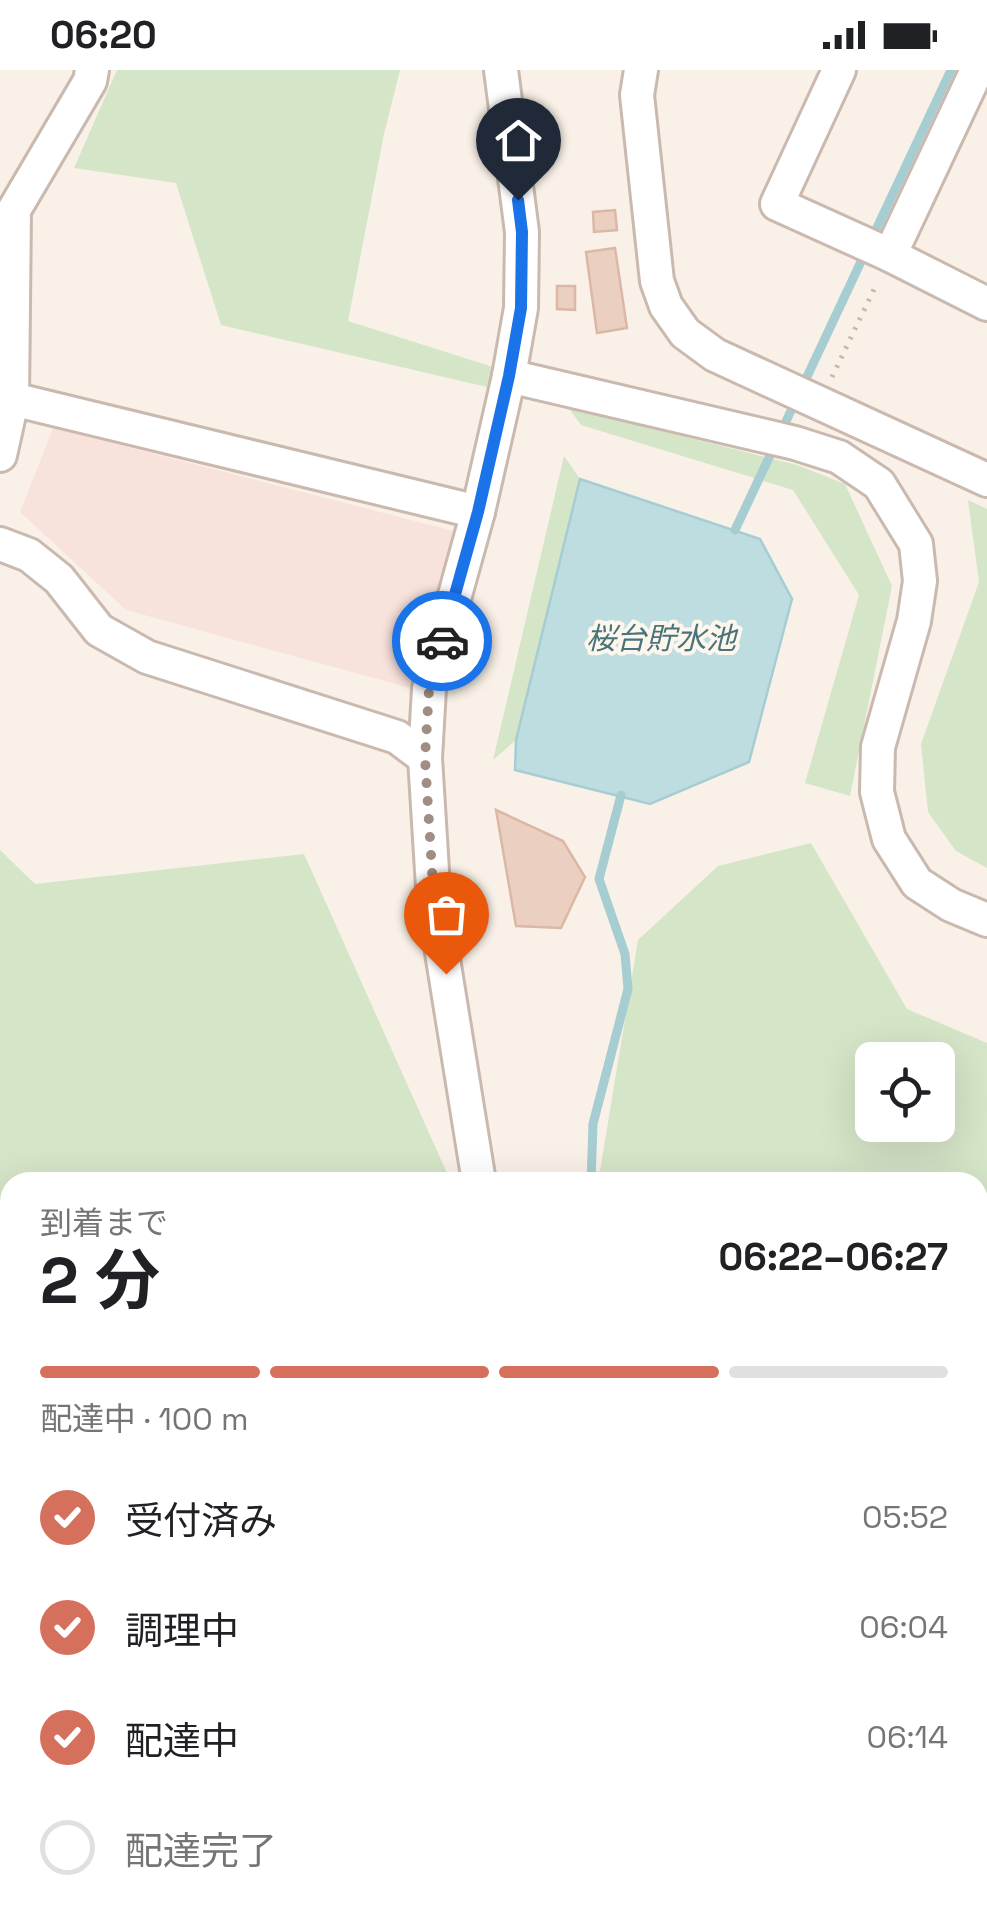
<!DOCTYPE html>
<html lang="ja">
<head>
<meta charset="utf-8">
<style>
	:root { --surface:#fff; --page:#f6f6f6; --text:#202124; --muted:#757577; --line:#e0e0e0; --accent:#d4705c }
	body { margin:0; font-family:"Space Grotesk","Noto Sans JP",sans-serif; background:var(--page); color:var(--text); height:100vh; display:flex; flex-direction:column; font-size:38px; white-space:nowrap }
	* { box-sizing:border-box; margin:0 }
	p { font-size:32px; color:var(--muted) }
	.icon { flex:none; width:55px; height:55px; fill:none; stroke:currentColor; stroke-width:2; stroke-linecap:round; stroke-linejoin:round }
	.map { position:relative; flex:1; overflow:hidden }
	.sheet { position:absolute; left:0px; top:1102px; width:988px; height:752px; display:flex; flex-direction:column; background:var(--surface); border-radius:30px 30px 0 0; box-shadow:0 10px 40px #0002 }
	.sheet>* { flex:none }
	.tools { position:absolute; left:855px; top:972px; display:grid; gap:20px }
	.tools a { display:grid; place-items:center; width:100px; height:100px; border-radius:15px; background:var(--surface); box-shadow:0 10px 40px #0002; font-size:50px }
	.pin { position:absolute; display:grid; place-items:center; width:85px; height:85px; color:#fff; margin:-102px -42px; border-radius:50% 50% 50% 0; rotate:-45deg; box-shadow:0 0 10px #0007 }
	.pin .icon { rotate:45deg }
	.courier { position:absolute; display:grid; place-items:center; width:100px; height:100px; margin:-50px; border:8px solid #1a73e8; border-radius:50%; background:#fff; color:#222; box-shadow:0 2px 12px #0007 }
	.head em { font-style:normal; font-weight:700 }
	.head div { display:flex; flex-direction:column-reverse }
	.head { display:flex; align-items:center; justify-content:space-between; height:170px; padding:0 40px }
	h1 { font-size:65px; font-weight:700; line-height:75px }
	.bar { display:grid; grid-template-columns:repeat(4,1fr); gap:15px 10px; align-content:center; height:120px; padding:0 40px }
	.bar i { height:12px; border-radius:8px; background:var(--line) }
	.bar .selected { background:var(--accent) }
	.bar p { grid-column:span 4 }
	ol { padding:0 40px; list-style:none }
	li { display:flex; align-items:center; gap:30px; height:110px }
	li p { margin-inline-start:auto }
	li .icon { padding:10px; border-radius:50%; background:var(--accent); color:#fff; stroke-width:4 }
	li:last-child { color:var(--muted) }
	li i { width:55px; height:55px; border:5px solid var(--line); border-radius:50% }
	.status { display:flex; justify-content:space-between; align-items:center; height:70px; padding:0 50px; background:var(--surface); direction:ltr }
	.status svg { height:28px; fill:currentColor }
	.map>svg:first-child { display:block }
	.commercial { fill:#f8e3dc }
	.green { fill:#d5e5c7; fill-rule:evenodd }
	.water { fill:#bedde1; stroke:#a6cdd1; stroke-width:2.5 }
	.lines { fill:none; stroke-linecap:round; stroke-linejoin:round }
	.stream { stroke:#a6cdd1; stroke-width:9 }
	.river { stroke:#bedde1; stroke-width:52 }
	.building { fill:#ebd0c2; stroke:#dcb7a5; stroke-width:2.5 }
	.minor-casing { stroke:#cab9af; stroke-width:38 }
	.path { stroke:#d0b4a6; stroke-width:5; stroke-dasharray:2.5 8; stroke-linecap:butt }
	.minor { stroke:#fff; stroke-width:32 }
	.done { stroke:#a08e84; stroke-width:10; stroke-dasharray:0 18 }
	.route { stroke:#1a73e8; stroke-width:12 }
	.labels { text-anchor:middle; stroke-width:8; stroke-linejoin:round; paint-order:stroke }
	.water-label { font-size:30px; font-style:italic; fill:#48747a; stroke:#fdf6ed }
</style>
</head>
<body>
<div class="status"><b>06:20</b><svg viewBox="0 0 49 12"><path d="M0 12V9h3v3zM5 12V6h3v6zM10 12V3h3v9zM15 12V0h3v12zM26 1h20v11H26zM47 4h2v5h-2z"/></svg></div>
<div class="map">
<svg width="987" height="1854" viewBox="0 0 987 1854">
	<rect width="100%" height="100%" fill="#f9f1e7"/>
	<!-- commercial -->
	<polygon class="commercial" points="53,358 466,464 432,624 126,540 20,442"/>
	<!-- green -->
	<g class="green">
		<polygon points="117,0 400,0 384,64 348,251 493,297 487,317 221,255 176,113 74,98"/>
		<polygon points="568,337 797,395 845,414 892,516 850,726 805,713 859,525 793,420 581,355"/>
		<polygon points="564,386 580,409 516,670 493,690"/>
		<polygon points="968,430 987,439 987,798 956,781 928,742 921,674 979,512"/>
		<path d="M 811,773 L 907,939 L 987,973 L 987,1854 L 0,1854 L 0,1352 L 10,1336 L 10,1845 L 978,1845 L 978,1112 L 534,1112 L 600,1101 L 638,870 L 718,796 ZM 872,990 L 938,990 L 938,1055 L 872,1055 Z"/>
		<polygon points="0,780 35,814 304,784 451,1112 10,1112 10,1269 0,1258"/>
	</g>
	<!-- water -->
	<polygon class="water" points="580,409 760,469 792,529 749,692 650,734 515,700 516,670"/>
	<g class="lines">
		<!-- stream -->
		<g class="stream">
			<polyline points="735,460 951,0"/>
			<polyline points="591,1112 593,1054 628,919 625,884 599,809 621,725"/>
			<polyline points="978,1558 987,1546"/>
		</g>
		<!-- river -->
		<g class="river">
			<polyline points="674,1845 678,1854"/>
			<polyline points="398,1854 415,1845"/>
		</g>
	</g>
	<!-- building -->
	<g class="building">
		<polygon points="615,140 617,160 594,162 593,142"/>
		<polygon points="615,178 627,258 597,263 586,182"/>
		<polygon points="557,216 575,216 575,240 557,239"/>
		<polygon points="496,740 563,771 585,807 561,858 516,856"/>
	</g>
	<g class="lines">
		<defs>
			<g id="minor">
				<polyline points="641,0 637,25 657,211 666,236 685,263 715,285 987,410"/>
				<polyline points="839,0 777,134 890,185 987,234"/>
				<polyline points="890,185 977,0"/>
				<polyline points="509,306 795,373 839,387 879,414 916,474 920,511 914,551 878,677 877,722 889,769 917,813 951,835 987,850"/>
				<polyline points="0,326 478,442"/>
				<polyline points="0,385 12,331 14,140 90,11 92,0"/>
				<polyline points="0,474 29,485 59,509 99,560 147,587 397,667 425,688"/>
				<polyline points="479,1112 434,833 425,688 429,619 478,442 509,306 521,238 522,162 501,0"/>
				<polyline points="978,1720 987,1713"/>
				<polyline points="324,1854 324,1845"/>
			</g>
		</defs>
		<!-- minor casing -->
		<use href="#minor" class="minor-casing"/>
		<!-- path -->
		<polyline class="path" points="832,307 877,213"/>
		<!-- minor -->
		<use href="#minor" class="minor"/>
	</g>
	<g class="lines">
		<!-- done -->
		<polyline class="done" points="442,571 429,619 425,688 434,833 446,904"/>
		<!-- route -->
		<polyline class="route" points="442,571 478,442 509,306 521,238 522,162 518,130"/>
	</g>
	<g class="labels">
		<!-- water labels -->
		<g class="water-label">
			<text x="661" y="579">桜台貯水池</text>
		</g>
	</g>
</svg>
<div class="tools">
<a><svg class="icon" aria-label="locate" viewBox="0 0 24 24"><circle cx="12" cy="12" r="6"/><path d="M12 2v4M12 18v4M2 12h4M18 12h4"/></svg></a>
</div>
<div class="pin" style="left:446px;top:904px;background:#ea580c"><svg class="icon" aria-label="bag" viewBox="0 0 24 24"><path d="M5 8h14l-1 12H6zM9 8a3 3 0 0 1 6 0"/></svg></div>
<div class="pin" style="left:518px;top:130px;background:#1f2937"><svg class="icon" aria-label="home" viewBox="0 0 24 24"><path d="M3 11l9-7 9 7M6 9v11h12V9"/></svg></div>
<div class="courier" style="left:442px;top:571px"><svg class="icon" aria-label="car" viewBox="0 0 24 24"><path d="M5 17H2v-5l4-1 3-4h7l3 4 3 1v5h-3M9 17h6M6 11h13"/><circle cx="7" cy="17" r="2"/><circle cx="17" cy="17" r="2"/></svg></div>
<section class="sheet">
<div class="head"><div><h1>2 分</h1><p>到着まで</p></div><em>06:22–06:27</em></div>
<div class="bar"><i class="selected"></i><i class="selected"></i><i class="selected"></i><i></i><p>配達中 · 100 m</p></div>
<ol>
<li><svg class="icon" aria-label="check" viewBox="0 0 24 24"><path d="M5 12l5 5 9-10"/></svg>受付済み<p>05:52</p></li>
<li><svg class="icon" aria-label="check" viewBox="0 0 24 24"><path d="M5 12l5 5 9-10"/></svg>調理中<p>06:04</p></li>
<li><svg class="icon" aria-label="check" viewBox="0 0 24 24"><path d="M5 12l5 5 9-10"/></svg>配達中<p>06:14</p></li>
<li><i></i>配達完了</li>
</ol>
</section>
</div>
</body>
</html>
